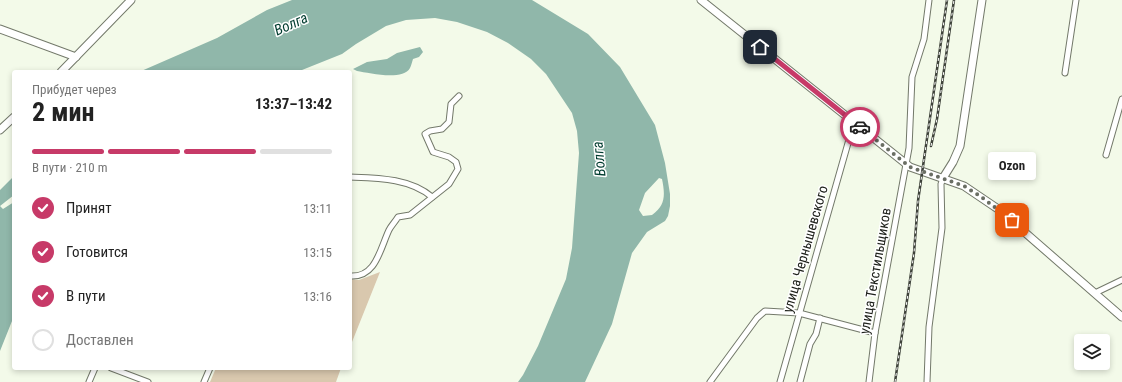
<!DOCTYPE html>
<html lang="ru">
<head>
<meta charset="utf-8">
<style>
	:root { --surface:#fff; --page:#f6f6f6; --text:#222; --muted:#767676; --line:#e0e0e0; --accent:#c73a68 }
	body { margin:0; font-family:"Roboto Condensed",sans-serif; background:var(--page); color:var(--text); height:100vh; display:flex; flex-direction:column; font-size:15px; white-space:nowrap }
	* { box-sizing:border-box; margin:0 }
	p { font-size:13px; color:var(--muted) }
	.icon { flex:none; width:22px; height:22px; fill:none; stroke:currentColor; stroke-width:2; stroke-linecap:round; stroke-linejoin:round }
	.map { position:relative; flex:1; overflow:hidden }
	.details { position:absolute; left:12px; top:70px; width:340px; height:300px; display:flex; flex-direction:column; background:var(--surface); border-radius:4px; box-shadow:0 2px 6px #0003 }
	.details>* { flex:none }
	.fabs { position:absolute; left:1074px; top:334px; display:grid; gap:8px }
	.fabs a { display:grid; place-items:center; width:36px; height:36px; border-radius:4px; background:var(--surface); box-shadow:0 2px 6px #0003; font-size:20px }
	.pin { position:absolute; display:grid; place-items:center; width:34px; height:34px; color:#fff; margin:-17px; border-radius:8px; box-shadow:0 2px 6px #0006 }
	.courier { position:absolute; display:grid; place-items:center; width:40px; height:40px; margin:-20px; border:3px solid #c73a68; border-radius:50%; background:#fff; color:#222; box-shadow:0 1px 5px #0007 }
	.bubble { position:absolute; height:28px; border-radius:4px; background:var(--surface); box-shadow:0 2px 6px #0003; font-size:13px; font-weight:700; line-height:28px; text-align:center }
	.overview em { font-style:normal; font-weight:700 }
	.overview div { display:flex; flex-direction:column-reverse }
	.overview { display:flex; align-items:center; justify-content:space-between; height:68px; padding:0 20px }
	h1 { font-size:26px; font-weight:700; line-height:30px }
	.bar { display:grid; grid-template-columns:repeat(4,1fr); gap:6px 4px; align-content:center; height:48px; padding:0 20px }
	.bar i { height:5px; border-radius:3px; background:var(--line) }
	.bar .selected { background:var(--accent) }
	.bar p { grid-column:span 4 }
	ol { padding:0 20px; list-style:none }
	li { display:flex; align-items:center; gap:12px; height:44px }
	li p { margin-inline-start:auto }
	li .icon { padding:4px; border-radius:50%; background:var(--accent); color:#fff; stroke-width:4 }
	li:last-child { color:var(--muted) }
	li i { width:22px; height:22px; border:2px solid var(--line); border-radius:50% }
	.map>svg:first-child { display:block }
	.green { fill:#d9c8ae }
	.water { fill:#90b7aa; fill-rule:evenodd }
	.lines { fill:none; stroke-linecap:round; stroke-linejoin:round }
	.street-casing { stroke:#73796a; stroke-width:7 }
	.secondary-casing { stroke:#73796a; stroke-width:9 }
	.street { stroke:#fff; stroke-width:5 }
	.secondary { stroke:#fff; stroke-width:7 }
	.rail-casing { stroke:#3d4139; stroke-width:2.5 }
	.rail { stroke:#fff; stroke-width:1; stroke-dasharray:3; stroke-linecap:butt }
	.done { stroke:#6a6e64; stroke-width:4; stroke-dasharray:0 7.2 }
	.route { stroke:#c73a68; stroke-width:5 }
	.labels { text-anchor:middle; stroke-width:3; stroke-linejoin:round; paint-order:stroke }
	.street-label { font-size:14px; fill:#20231d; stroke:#fff }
	.water-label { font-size:15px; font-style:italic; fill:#003c2f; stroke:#fff }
</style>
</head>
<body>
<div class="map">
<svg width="1122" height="382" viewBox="0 0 1122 382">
	<rect width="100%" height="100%" fill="#f3fae9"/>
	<!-- green -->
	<g class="green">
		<polygon points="380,272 350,347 350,279 359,280"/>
		<polygon points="216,368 341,368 336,382 210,382"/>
	</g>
	<!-- water -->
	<g class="water">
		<path d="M 292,0 L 532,0 L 588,34 L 620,67 L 655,125 L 665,163 L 670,194 L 670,206 L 668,216 L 665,221 L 647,232 L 632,253 L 612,324 L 585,382 L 518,382 L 523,375 L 538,346 L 566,279 L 572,248 L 579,153 L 577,131 L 572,113 L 546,74 L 531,59 L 508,43 L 487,32 L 457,22 L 435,18 L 406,20 L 386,26 L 356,44 L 342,54 L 297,72 L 139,72 L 217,38 L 267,10 ZM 659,178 L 662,179 C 665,194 666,205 652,215 L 643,216 L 639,210 L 645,193 Z"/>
		<path d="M 420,47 L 423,52 L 419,57 L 413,59 C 412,62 411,66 410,68 C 403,81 369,73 357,71 L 353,69 L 367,62 L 387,59 L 397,53 Z"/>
		<polygon points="14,176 14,195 0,206 3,209 14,202 14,316 0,351 0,190"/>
	</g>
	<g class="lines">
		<defs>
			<g id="street">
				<polyline points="1065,73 1076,0"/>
				<polyline points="1106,155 1122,99"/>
				<path d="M 350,177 C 377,178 410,178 432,197"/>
				<path d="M 350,276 C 376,278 380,249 389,230 C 391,226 395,222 398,217 L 410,215 L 449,184 L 458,169 L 456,162 L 449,157 L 433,152 L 425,134 L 430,131 L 442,129 L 449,122 L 451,104 L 459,96"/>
				<polyline points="1095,293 1122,280"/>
				<polyline points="111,368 148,382"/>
				<polyline points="89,382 95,368"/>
				<polyline points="204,382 210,368"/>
				<polyline points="710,382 757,318 765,311 799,313 875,333"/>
				<polyline points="780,382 854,122"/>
				<polyline points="800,382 810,344 816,334 820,318"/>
				<polyline points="869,382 875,333 909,148 912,77 924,39 929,0"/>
				<polyline points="927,382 929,327 942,228 941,184 943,178"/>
			</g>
			<g id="secondary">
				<polyline points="701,0 910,167 964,186 998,209 1122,317"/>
				<polyline points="0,29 76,57"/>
				<polyline points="61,72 131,0"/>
				<polyline points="0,130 14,117"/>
				<polyline points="943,178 953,162 960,146 982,0"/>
			</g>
		</defs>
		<!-- street casing -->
		<use href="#street" class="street-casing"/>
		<!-- secondary casing -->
		<use href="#secondary" class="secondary-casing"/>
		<!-- street -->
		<use href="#street" class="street"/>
		<!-- secondary -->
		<use href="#secondary" class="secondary"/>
		<defs>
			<g id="rail">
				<polyline points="931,146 937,119 954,0"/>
				<polyline points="895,382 914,253 918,201 947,0"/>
			</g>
		</defs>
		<!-- rail casing -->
		<use href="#rail" class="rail-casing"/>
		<!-- rail -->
		<use href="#rail" class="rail"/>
	</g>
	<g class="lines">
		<!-- done -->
		<polyline class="done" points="860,127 910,167 964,186 980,196 1012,220"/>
		<!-- route -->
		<polyline class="route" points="760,47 860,127"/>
	</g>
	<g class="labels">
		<!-- street labels -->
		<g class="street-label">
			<text transform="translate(805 249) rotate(-74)" y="5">улица Чернышевского</text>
			<text transform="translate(875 271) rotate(-80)" y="5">улица Текстильщиков</text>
		</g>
		<!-- water labels -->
		<g class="water-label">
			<text transform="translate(291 24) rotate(-24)" y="5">Волга</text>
			<text transform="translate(599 159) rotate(-95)" y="5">Волга</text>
		</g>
	</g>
</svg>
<div class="fabs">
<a><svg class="icon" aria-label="layers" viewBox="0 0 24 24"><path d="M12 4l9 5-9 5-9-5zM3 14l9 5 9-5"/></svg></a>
</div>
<div class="pin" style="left:1012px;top:220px;background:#ea580c"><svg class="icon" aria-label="bag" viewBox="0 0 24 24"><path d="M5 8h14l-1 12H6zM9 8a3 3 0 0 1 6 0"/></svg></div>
<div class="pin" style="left:760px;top:47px;background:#1f2937"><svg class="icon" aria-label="home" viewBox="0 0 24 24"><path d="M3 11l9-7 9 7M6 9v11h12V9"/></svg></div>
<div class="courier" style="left:860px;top:127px"><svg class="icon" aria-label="car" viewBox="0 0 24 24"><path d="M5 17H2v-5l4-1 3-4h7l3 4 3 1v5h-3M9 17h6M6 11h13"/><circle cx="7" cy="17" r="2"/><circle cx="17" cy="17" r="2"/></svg></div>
<div class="bubble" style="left:988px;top:152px;width:48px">Ozon</div>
<section class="details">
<div class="overview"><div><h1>2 мин</h1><p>Прибудет через</p></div><em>13:37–13:42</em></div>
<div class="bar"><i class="selected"></i><i class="selected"></i><i class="selected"></i><i></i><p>В пути · 210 m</p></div>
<ol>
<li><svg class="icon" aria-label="check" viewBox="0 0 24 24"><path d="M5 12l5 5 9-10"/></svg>Принят<p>13:11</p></li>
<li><svg class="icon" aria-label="check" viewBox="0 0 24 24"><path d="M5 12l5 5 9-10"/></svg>Готовится<p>13:15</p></li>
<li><svg class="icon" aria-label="check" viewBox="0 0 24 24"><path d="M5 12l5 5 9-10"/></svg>В пути<p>13:16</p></li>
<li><i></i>Доставлен</li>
</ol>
</section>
</div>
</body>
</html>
